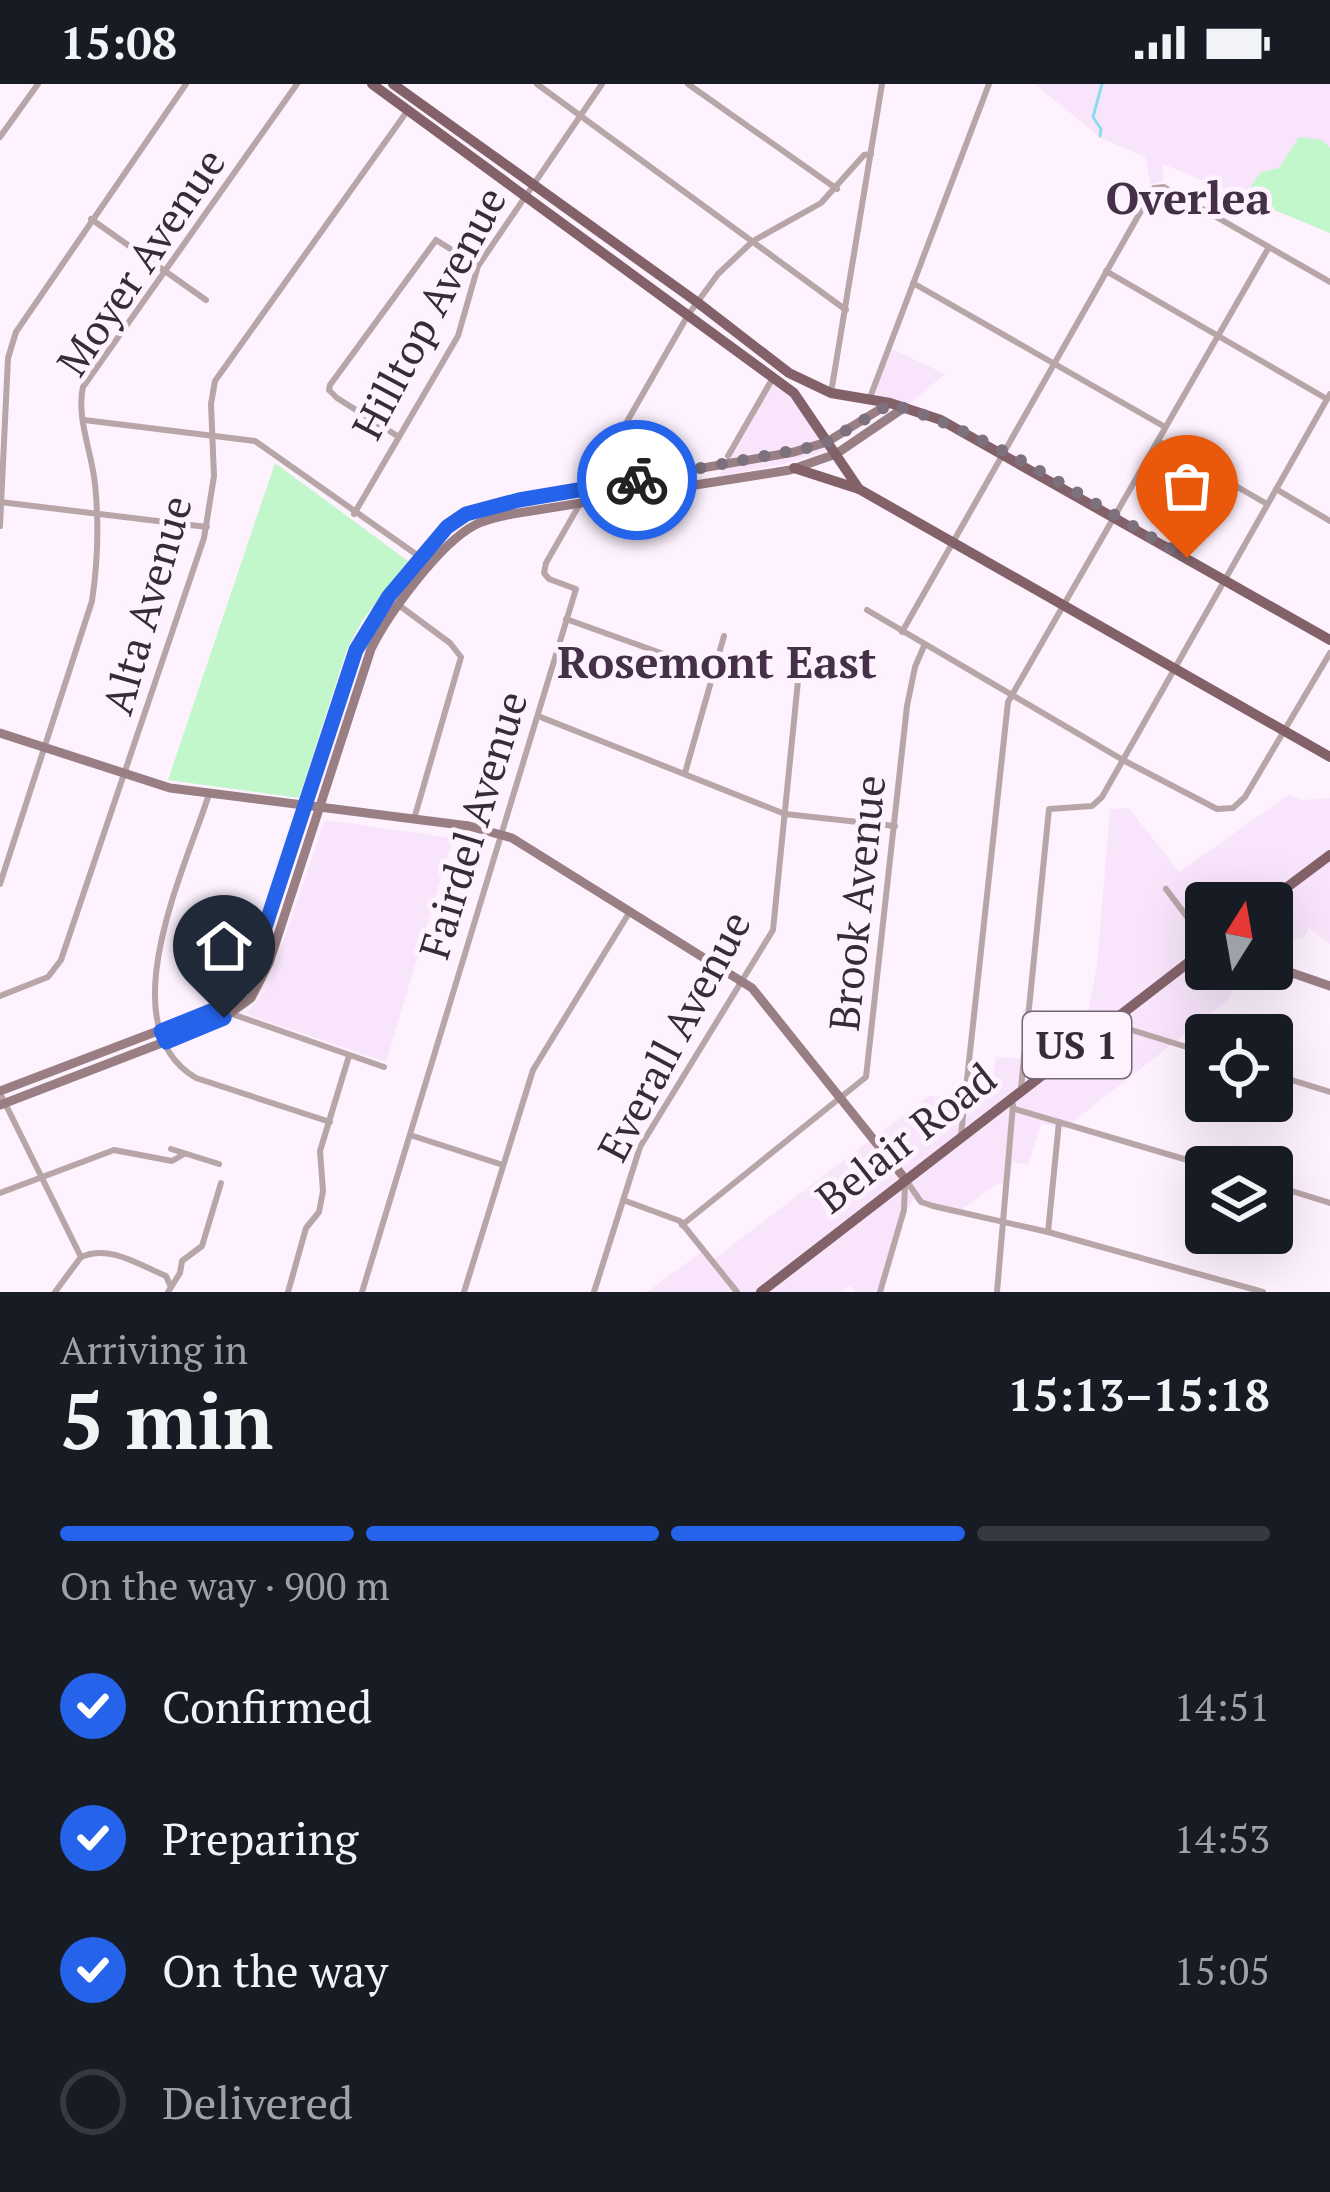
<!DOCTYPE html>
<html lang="en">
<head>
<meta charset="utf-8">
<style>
	:root { --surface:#171b24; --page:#242831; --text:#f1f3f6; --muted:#9ea1a6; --line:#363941; --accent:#2563eb }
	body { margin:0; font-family:"PT Serif",serif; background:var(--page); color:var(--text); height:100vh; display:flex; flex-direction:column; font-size:45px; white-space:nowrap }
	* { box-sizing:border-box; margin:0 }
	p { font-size:39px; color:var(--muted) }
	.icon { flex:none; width:66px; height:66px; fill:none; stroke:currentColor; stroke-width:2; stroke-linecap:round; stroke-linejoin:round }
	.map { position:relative; height:1208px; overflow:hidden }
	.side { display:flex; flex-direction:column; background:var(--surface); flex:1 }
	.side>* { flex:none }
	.needle { width:78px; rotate:11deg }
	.buttons { position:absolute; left:1185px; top:798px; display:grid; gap:24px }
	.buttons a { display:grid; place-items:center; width:108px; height:108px; border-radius:12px; background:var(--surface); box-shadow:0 12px 48px #0002; font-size:60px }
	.pin { position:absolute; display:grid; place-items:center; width:102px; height:102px; color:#fff; margin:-123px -51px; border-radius:50% 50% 50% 0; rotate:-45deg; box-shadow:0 0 12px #0007 }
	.pin .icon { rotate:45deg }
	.courier { position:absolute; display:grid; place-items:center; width:120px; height:120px; margin:-60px; border:9px solid #2563eb; border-radius:50%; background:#fff; color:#222; box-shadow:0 3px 15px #0007 }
	.summary em { font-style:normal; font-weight:600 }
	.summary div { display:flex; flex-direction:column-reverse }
	.summary { display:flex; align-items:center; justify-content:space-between; height:204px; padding:0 60px }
	h1 { font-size:78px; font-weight:600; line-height:90px }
	.bar { display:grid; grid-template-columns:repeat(4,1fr); gap:18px 12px; align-content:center; height:144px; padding:0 60px }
	.bar i { height:15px; border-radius:9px; background:var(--line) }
	.bar .on { background:var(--accent) }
	.bar p { grid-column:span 4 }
	ol { padding:0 60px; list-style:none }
	li { display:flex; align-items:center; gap:36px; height:132px }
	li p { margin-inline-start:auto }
	li .icon { padding:12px; border-radius:50%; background:var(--accent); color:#fff; stroke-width:4 }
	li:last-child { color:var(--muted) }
	li i { width:66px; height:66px; border:6px solid var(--line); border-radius:50% }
	.status { display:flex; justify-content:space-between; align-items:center; height:84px; padding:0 60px; background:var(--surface); direction:ltr }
	.status svg { height:33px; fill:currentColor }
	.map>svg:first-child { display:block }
	.built { fill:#f8e5fb }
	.green { fill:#c2f6cb }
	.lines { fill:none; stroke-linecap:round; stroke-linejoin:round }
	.stream { stroke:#8edbef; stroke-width:3 }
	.street { stroke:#b8a5a8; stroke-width:6 }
	.secondary { stroke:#997e83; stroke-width:9 }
	.primary { stroke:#826268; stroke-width:10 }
	.done { stroke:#7c717d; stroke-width:12; stroke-dasharray:0 21.6 }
	.route { stroke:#2563eb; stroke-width:15 }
	.labels { text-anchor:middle; stroke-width:10; stroke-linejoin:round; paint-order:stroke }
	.shield { fill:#fdf2fe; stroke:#726773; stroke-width:3 }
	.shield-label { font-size:39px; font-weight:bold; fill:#362c37 }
	.street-label { font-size:42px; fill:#362c37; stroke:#fdf2fe }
	.neighbourhood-label { font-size:45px; font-weight:bold; fill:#453048; stroke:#fdf2fe }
</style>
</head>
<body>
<div class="status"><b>15:08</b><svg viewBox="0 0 49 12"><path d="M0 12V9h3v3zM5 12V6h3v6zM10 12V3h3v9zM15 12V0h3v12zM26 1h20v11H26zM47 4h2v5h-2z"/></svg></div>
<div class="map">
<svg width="1330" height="1208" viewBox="0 0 1330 1208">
	<rect width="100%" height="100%" fill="#fdf2fe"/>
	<!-- built -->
	<g class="built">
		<polygon points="1035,0 1330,0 1330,149 1163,80 1163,97 1151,100 1145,73 1101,54"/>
		<polygon points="888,263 945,290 903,325 869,316"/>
		<polygon points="774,294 795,313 832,365 784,380 719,392"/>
		<polygon points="1290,710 1301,716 1330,714 1330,860 1309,844 1304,854 1291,855 1278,889 1265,885 1272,885 1272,819 1206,819 1206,885 1242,885 1228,916 1064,1045 1041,1039 1028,1081 1013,1078 1009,1101 998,1099 954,1131 921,1121 913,1115 910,1123 903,1122 877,1208 856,1208 849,1201 841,1208 647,1208 700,1169 710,1178 929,1012 970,1015 973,991 993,993 996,973 1020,974 1023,925 1088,929 1097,881 1110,725 1129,724 1179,788"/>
		<polygon points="325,736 453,754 386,978 246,930 267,905"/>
	</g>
	<!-- green -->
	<g class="green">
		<polygon points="1299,53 1322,56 1330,64 1330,149 1243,113 1261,88 1279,84"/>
		<polygon points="275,379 408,477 362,537 347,565 299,714 168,696"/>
	</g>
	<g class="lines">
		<!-- stream -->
		<polyline class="stream" points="1100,52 1101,45 1093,33 1102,0"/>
		<!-- street -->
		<g class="street">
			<polyline points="537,0 846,226"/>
			<polyline points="688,0 837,105"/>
			<polyline points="0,53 38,0"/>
			<polyline points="91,135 206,216"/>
			<polyline points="1106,187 1327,315"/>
			<polyline points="913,199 1165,343"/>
			<polyline points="831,309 882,0"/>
			<polyline points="869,316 989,0"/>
			<polyline points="84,336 255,357 430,480"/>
			<polyline points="399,353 337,314 329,306 330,301 436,156 478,182"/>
			<polyline points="1158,357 1267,420"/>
			<polyline points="728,372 774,292"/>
			<polyline points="1276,405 1330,437"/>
			<polyline points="0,418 207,443"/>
			<polyline points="354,430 458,252 478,182 602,0"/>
			<polyline points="0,442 8,274 16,248 186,0"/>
			<polyline points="400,522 450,559 461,573 414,735"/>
			<polyline points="867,526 1123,676 1217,725 1233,724 1245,713 1330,569"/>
			<polyline points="566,535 711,587"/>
			<polyline points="902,548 1154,104 1164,103 1330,198"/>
			<polyline points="538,632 785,730 895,742"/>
			<polyline points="685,689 724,552"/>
			<path d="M 209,710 C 187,781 107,942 196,994 L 330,1038"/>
			<path d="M 0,800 L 92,517 C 98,477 99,439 95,400 C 92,369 76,333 83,303 L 297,0"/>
			<polyline points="1166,805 1206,858"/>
			<polyline points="0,912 48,893 61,876 204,454 214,392 211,320 215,297 408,26"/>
			<polyline points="232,930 384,983"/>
			<polyline points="1109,939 1206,969"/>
			<polyline points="1272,990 1330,1008"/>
			<polyline points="1021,1004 1049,725 1092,722 1102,713 1330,310"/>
			<polyline points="0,1009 81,1173"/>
			<polyline points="1015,1025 1211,1083"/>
			<polyline points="410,1051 503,1081"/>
			<polyline points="961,1051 1008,618 1269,163"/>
			<polyline points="171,1065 219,1080"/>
			<polyline points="906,1096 921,1118 933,1122 1048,1148 1263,1208"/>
			<polyline points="1272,1101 1330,1119"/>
			<polyline points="0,1109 114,1066 172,1077 184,1070"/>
			<polyline points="623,1116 680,1137 737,1208"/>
			<polyline points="682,1141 866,993 907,622 915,583 924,562"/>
			<polyline points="1048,1148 1059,1038"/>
			<path d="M 81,1173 C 110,1160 139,1181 166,1192 L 171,1203"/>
			<polyline points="55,1208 81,1173"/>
			<polyline points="168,1208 180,1189 182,1177 202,1162 221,1099"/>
			<polyline points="288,1208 306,1144 319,1128 323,1107 320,1067 349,972"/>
			<polyline points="362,1208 576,505 549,495 544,489 546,479 688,231 718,190 753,157 821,119 864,71 871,70"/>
			<polyline points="464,1208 533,986 629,829"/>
			<polyline points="594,1208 640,1063 773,846 800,577"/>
			<polyline points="880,1208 904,1126 905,1100"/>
			<polyline points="997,1208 1013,1021"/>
		</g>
		<!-- secondary -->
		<g class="secondary">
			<polyline points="0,649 170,704 469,742 512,754 752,904 906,1096"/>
			<polyline points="1272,882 1330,902"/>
			<path d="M 0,1007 L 221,923 L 245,899 L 258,866 L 361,555 C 376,524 434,447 464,431 C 481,423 501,420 519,416 L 794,368 L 827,358 L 890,319"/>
			<path d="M 0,1021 L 219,937 L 251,914 L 269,879 L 371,565 C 388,530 440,459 475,441 C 486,435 499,433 512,430 L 790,386 L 836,370 L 905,323"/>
		</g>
		<!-- primary -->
		<g class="primary">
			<polyline points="372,0 794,309 859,405 1330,673"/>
			<polyline points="393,0 697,218 789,289 831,309 890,319 941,336 1330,556"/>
			<polyline points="794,384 859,405"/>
			<polyline points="1266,819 1330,771"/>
			<polyline points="761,1208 1206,865"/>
		</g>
	</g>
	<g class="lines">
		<!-- done -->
		<path class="done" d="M 637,396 L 807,364 L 827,358 L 890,320 C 987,346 1099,424 1187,474"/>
		<!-- route -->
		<polyline class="route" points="224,934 166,958 161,947 221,923 249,892 356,566 389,512 447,443 466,430 519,416 637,396"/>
	</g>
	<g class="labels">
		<!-- shield labels -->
		<rect class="shield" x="1023" y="928" width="108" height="66" rx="9"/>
		<g class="shield-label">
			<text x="1077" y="975">US 1</text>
		</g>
		<!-- street labels -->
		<g class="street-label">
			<text transform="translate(141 178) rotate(-56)" y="15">Moyer Avenue</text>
			<text transform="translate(429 229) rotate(-62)" y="15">Hilltop Avenue</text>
			<text transform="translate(147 521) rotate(-74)" y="15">Alta Avenue</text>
			<text transform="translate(473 741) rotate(-73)" y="15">Fairdel Avenue</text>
			<text transform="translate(857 819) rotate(-84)" y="15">Brook Avenue</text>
			<text transform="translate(674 952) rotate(-62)" y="15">Everall Avenue</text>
			<text transform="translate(906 1054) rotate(-38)" y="15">Belair Road</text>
		</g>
		<!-- neighbourhood labels -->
		<g class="neighbourhood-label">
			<text x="1188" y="130">Overlea</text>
			<text x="717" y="594">Rosemont East</text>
		</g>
	</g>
</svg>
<div class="buttons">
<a><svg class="needle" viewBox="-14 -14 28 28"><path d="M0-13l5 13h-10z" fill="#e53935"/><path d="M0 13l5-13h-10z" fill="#9ea1a6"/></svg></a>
<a><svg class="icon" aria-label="locate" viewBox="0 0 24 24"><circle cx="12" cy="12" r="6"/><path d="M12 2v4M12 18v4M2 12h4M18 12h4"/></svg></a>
<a><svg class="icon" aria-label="layers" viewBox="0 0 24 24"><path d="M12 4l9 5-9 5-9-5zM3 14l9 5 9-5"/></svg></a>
</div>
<div class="pin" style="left:1187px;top:474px;background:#ea580c"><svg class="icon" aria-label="bag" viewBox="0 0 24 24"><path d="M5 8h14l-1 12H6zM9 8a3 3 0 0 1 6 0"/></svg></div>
<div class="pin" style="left:224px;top:934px;background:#1f2937"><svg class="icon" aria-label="home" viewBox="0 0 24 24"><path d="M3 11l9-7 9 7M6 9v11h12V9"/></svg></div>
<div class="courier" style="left:637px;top:396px"><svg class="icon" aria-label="bike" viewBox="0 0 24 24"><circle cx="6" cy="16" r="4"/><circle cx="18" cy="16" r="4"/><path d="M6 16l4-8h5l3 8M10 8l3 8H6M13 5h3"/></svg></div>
</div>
<section class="side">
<div class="summary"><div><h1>5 min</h1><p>Arriving in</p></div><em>15:13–15:18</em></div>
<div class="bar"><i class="on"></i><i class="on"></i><i class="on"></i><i></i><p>On the way · 900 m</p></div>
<ol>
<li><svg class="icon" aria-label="check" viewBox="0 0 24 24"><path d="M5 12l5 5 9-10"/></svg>Confirmed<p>14:51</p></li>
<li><svg class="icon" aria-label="check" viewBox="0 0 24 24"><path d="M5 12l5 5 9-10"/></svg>Preparing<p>14:53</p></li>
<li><svg class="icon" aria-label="check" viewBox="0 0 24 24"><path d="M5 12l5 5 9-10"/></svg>On the way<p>15:05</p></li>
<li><i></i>Delivered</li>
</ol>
</section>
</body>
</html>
